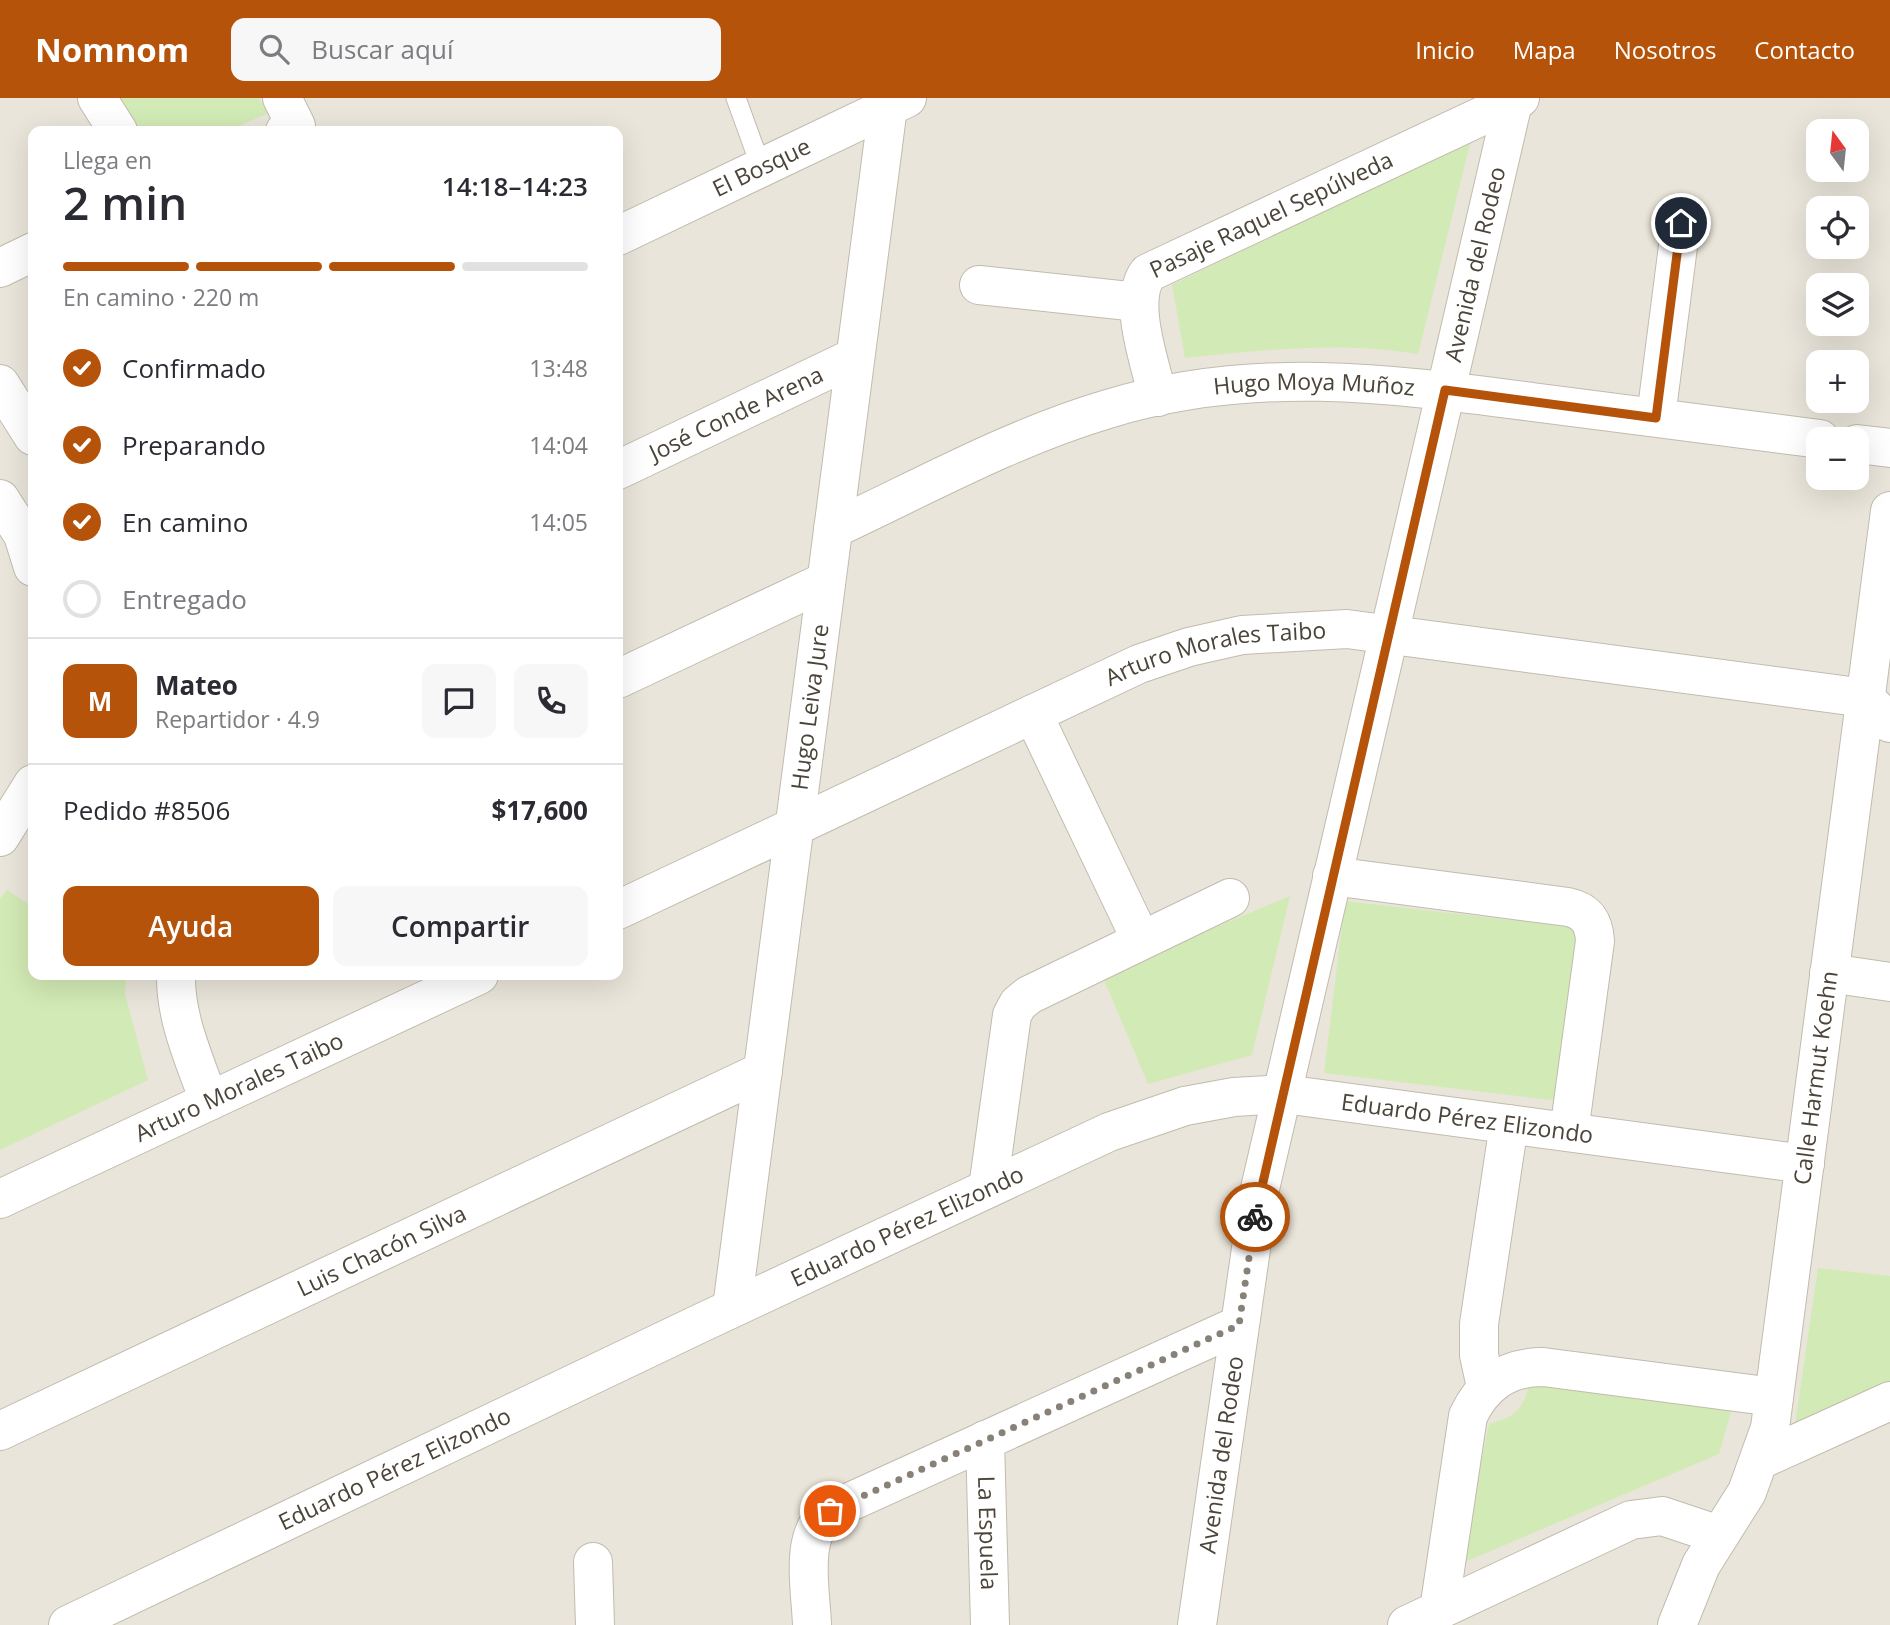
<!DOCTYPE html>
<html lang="es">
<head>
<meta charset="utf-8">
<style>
	:root { --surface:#fff; --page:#f7f7f7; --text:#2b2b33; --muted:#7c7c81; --line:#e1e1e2; --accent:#b45309 }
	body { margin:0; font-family:"Open Sans",sans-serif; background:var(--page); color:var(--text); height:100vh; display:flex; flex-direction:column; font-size:26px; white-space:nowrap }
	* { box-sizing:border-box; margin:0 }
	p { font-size:23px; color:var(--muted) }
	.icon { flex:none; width:38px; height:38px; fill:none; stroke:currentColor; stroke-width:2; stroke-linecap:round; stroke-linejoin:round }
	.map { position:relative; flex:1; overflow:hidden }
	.side { position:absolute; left:28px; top:28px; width:595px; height:854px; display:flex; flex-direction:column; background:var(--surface); border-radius:14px; box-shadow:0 7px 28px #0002 }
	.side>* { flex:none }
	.needle { width:46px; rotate:345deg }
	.fabs { position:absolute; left:1806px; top:21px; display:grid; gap:14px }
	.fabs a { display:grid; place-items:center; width:63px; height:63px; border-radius:14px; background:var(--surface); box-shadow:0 7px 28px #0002; font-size:35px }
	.pin { position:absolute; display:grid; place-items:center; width:60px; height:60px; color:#fff; margin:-30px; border:4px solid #fff; border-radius:50%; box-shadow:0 2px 7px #0007 }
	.courier { position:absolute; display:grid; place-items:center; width:70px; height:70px; margin:-35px; border:5px solid #b45309; border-radius:50%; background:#fff; color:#222; box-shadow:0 2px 9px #0007 }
	.summary em { font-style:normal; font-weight:600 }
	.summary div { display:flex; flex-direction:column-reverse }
	.summary { display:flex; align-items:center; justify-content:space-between; height:119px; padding:0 35px }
	h1 { font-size:46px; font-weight:600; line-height:52px }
	.bar { display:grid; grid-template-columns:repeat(4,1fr); gap:10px 7px; align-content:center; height:84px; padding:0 35px }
	.bar i { height:9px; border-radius:5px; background:var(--line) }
	.bar .active { background:var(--accent) }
	.bar p { grid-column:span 4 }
	.line { display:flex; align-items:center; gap:18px; padding:0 35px; border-top:2px solid var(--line) }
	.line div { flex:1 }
	.round { display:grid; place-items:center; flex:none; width:74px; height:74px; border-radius:14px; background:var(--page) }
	ol { padding:0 35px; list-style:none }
	li { display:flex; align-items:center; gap:21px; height:77px }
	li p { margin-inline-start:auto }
	li .icon { padding:7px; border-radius:50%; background:var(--accent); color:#fff; stroke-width:4 }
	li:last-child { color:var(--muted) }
	li i { width:38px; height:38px; border:4px solid var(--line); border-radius:50% }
	.action { display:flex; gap:14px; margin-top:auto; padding:14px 35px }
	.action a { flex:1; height:80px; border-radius:14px; background:var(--accent); color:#fff; font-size:28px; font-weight:600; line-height:80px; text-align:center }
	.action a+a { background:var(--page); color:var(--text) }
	header { display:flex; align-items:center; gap:42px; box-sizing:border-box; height:98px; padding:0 35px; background:var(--accent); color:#fff }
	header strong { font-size:33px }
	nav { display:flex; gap:38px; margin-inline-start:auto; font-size:24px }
	.search { width:490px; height:63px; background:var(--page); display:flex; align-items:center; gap:18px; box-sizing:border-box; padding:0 24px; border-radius:14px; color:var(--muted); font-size:26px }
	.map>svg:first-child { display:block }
	.residential { fill:#eae5da; fill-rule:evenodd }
	.green { fill:#d2eab5 }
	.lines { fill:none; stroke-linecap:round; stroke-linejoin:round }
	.service-casing { stroke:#c2bbae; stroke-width:21 }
	.minor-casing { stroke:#c2bbae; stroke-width:40 }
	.service { stroke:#fff; stroke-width:19 }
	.minor { stroke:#fff; stroke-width:38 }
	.done { stroke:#878178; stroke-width:7; stroke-dasharray:0 12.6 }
	.route { stroke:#b45309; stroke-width:9 }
	.labels { text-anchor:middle; stroke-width:6; stroke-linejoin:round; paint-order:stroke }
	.street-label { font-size:23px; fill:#4b4439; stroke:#fff }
</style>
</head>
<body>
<header>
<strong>Nomnom</strong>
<div class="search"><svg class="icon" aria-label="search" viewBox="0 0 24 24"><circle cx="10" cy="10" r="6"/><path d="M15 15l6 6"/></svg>Buscar aquí</div>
<nav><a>Inicio</a><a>Mapa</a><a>Nosotros</a><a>Contacto</a></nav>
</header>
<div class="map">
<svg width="1890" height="1527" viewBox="0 0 1890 1527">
	<rect width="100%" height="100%" fill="#f6f3ec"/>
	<!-- residential -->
	<path class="residential" d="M 0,0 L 1890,0 L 1890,1527 L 0,1527 ZM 33,33 L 618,33 L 618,877 L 33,877 ZM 1818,33 L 1857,33 L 1857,72 L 1818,72 ZM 1818,110 L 1857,110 L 1857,149 L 1818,149 ZM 1818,187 L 1857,187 L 1857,226 L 1818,226 ZM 1818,264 L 1857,264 L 1857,303 L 1818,303 ZM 1818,341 L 1857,341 L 1857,380 L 1818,380 Z"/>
	<!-- green -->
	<g class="green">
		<polygon points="113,0 259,0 268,15 228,33 135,33"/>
		<path d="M 1471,42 L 1418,256 C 1339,243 1263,252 1185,260 L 1172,187 Z"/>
		<polygon points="7,792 33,809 33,877 126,877 125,896 148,982 0,1052 0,801"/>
		<polygon points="1290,798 1252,957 1148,986 1102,877"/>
		<polygon points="1345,803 1580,830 1559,1003 1324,975"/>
		<polygon points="1818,1170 1890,1178 1890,1288 1795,1327"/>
		<path d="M 1531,1282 L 1733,1307 L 1719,1356 L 1460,1466 L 1489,1326 C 1519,1318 1522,1311 1531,1282 Z"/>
	</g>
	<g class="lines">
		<defs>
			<polyline id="service" points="736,0 761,69"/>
			<g id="minor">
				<polyline points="97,0 118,33"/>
				<polyline points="282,0 296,28 285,33"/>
				<path id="s1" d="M 618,138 L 907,0"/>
				<polyline points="0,170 33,154"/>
				<polyline points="979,187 1138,204"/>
				<polyline points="0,286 33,338"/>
				<path id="s2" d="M 1158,299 C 1150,265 1127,203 1148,175 L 1520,0"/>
				<polyline points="1656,319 1681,125"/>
				<polyline points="1857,346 1890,350"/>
				<path id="s3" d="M 618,372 L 855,259"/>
				<polyline points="0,401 23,437 33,469"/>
				<path id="s4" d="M 833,431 C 923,389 1013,339 1108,311 C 1252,267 1388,285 1532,304 C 1628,316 1724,329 1820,341"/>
				<polyline points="618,581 826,483"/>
				<polyline points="1033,616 1141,842"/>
				<polyline points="0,739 33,686"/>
				<path d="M 1332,778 L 1568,809 C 1587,813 1594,825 1595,843 L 1569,1034"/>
				<path id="s5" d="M 618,812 L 1139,566 L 1189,549 L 1242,537 L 1347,531 L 1865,600 L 1890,625"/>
				<polyline points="1829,875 1890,884"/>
				<path d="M 176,877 C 175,920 195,963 209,1003"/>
				<polyline points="988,1090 1012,917 1018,906 1029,897 1230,800"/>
				<path id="s6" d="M 0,1101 L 479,877"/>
				<path id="s7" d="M 732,1210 L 888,9"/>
				<polyline points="1486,1289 1479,1257 1479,1226 1509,1026"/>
				<path id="s8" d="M 0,1333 L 763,973"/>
				<path id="s9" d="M 985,1342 L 990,1527"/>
				<polyline points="1760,1362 1890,1303"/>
				<polyline points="593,1464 595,1527"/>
				<path d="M 1439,1512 L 1468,1318 C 1483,1286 1507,1269 1543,1269 L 1774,1299"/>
				<path id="s10" d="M 68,1527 L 701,1225 L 1109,1034 L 1185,1008 L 1234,999 L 1284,996 L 1805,1066"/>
				<path d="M 812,1527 C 811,1492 798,1437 830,1413 L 1239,1227"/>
				<path id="s11" d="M 1197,1527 L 1259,1095 L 1514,0"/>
				<polyline points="1407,1527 1631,1422 1662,1418 1719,1437"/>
				<path id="s12" d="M 1677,1527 L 1701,1467 L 1747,1394 L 1770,1330 L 1890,413"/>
			</g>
		</defs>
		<!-- service casing -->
		<use href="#service" class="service-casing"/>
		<!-- minor casing -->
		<use href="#minor" class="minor-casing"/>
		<!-- service -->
		<use href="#service" class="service"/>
		<!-- minor -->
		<use href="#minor" class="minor"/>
	</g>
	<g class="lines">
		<!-- done -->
		<polyline class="done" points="830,1413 1239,1227 1255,1119"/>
		<!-- route -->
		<polyline class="route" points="1255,1119 1445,292 1656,320 1681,125"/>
	</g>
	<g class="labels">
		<!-- street labels -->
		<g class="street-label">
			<text dy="8" stroke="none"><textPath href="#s1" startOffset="159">El Bosque</textPath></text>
			<text dy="8" stroke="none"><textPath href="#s2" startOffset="264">Pasaje Raquel Sepúlveda</textPath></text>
			<text dy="8" stroke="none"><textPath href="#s11" startOffset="1390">Avenida del Rodeo</textPath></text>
			<text dy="8" stroke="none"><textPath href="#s4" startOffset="509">Hugo Moya Muñoz</textPath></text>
			<text dy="8" stroke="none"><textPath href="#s3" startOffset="131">José Conde Arena</textPath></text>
			<text dy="8" stroke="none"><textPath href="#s5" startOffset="654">Arturo Morales Taibo</textPath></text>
			<text dy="8" stroke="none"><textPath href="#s7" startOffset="606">Hugo Leiva Jure</textPath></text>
			<text dy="8" stroke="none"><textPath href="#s12" startOffset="572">Calle Harmut Koehn</textPath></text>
			<text dy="8" stroke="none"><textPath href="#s6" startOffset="264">Arturo Morales Taibo</textPath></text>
			<text dy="8" stroke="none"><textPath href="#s10" startOffset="1517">Eduardo Pérez Elizondo</textPath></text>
			<text dy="8" stroke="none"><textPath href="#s10" startOffset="929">Eduardo Pérez Elizondo</textPath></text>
			<text dy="8" stroke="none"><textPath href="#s8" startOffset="422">Luis Chacón Silva</textPath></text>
			<text dy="8" stroke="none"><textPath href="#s11" startOffset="172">Avenida del Rodeo</textPath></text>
			<text dy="8" stroke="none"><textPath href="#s10" startOffset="362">Eduardo Pérez Elizondo</textPath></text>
			<text dy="8" stroke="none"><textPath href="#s9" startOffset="93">La Espuela</textPath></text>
		</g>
	</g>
</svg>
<div class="fabs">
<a><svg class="needle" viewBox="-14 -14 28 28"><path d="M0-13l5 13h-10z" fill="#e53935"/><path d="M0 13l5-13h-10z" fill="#7c7c81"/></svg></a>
<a><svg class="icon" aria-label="locate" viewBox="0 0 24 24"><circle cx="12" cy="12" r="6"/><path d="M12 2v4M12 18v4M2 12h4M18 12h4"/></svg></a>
<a><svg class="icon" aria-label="layers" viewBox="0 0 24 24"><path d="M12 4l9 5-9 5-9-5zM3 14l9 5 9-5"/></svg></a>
<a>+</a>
<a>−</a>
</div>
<div class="pin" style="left:830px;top:1413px;background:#ea580c"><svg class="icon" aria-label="bag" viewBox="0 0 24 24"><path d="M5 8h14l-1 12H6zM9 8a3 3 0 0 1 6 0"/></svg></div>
<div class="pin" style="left:1681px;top:125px;background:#1f2937"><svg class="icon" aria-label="home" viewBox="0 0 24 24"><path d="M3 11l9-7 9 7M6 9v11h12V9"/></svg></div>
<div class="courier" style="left:1255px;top:1119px"><svg class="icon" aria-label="bike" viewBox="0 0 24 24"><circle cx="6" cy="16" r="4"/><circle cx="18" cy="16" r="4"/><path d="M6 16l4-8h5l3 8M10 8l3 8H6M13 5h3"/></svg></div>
<section class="side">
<div class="summary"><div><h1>2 min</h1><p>Llega en</p></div><em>14:18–14:23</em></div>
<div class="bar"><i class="active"></i><i class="active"></i><i class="active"></i><i></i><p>En camino · 220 m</p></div>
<ol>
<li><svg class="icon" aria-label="check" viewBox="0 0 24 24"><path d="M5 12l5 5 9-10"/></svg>Confirmado<p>13:48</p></li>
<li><svg class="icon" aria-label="check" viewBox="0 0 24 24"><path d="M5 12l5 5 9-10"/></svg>Preparando<p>14:04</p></li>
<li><svg class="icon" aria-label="check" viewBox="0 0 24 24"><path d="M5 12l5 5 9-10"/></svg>En camino<p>14:05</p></li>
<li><i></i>Entregado</li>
</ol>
<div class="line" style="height:126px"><b class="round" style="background:var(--accent);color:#fff">M</b><div><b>Mateo</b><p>Repartidor · 4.9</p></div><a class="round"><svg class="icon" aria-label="chat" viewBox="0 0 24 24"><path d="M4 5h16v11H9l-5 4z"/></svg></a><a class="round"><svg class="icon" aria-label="phone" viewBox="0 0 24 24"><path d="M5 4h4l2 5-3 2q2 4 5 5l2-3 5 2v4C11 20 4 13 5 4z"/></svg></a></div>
<div class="line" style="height:91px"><div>Pedido #8506</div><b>$17,600</b></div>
<div class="action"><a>Ayuda</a><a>Compartir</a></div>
</section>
</div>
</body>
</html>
